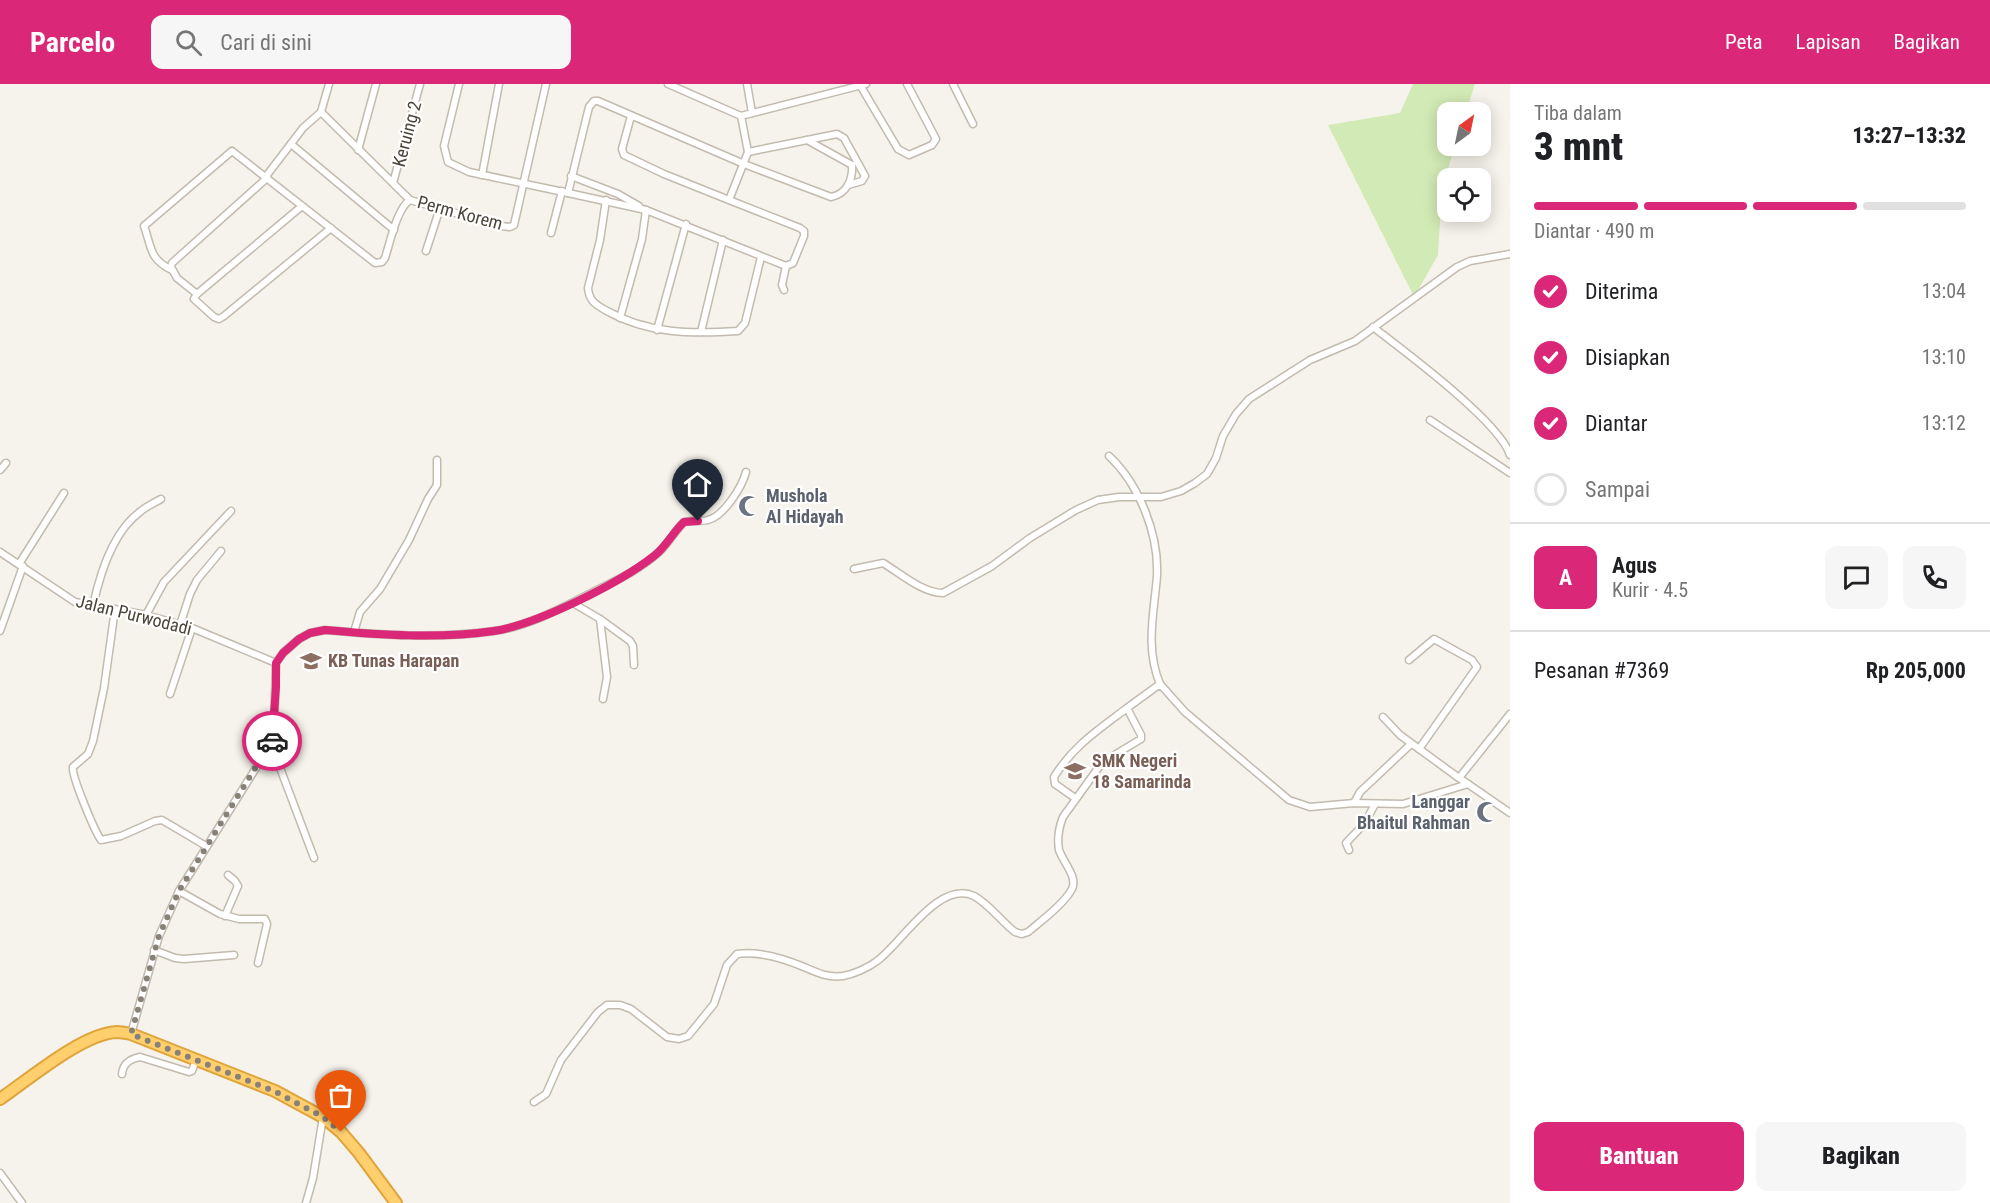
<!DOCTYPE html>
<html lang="id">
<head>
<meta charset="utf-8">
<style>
	:root { --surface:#fff; --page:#f6f6f6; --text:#202124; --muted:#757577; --line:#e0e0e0; --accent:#db2777 }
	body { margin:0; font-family:"Roboto Condensed",sans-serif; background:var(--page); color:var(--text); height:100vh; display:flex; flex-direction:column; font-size:22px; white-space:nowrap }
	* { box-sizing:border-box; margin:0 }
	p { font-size:20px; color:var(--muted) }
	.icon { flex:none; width:33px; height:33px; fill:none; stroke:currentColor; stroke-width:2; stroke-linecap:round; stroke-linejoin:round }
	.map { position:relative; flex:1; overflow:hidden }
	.sheet { display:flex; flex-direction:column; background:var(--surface); width:480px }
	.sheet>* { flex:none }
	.needle { width:39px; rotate:33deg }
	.fabs { position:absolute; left:1437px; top:18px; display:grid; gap:12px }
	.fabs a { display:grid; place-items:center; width:54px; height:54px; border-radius:12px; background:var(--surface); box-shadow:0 3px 15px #0003; font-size:30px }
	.pin { position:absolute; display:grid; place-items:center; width:51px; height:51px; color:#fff; margin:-62px -26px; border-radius:50% 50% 50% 0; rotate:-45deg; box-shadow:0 0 6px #0007 }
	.pin .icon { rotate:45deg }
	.courier { position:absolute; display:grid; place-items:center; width:60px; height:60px; margin:-30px; border:4px solid #db2777; border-radius:50%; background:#fff; color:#222; box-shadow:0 2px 8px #0007 }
	.headline em { font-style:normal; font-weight:800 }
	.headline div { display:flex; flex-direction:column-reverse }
	.headline { display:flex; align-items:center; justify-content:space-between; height:102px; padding:0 24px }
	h1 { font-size:39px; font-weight:800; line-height:45px }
	.bar { display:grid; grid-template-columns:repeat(4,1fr); gap:9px 6px; align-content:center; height:72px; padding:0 24px }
	.bar i { height:8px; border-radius:4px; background:var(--line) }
	.bar .active { background:var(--accent) }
	.bar p { grid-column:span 4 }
	.line { display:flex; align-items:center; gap:15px; padding:0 24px; border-top:2px solid var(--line) }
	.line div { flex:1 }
	.round { display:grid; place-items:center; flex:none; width:63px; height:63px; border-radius:12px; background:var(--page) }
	ol { padding:0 24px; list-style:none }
	li { display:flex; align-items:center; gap:18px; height:66px }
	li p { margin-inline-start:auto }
	li .icon { padding:6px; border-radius:50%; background:var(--accent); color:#fff; stroke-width:4 }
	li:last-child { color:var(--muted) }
	li i { width:33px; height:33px; border:3px solid var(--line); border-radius:50% }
	.action { display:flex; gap:12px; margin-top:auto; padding:12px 24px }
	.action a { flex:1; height:69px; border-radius:12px; background:var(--accent); color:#fff; font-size:24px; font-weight:800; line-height:69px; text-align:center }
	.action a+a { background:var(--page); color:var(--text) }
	header { display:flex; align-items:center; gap:36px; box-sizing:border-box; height:84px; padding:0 30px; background:var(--accent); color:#fff }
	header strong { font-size:28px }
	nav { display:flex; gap:33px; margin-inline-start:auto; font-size:21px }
	.search { width:420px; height:54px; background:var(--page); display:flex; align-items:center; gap:15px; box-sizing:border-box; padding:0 21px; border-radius:12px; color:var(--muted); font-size:22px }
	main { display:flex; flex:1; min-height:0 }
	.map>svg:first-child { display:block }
	.green { fill:#d2eab5 }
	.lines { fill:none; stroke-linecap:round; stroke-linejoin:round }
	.street-casing { stroke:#c2bbae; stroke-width:9 }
	.highway-casing { stroke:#e0a43c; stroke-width:14 }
	.street { stroke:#fff; stroke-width:6 }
	.highway { stroke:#ffcf6e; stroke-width:10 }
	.done { stroke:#878178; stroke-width:6; stroke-dasharray:0 10.8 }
	.route { stroke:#db2777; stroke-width:8 }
	.labels { text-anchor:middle; stroke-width:4.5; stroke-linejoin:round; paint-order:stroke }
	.street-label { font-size:18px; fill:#4b4439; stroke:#fff }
	.worship-label { font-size:18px; font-weight:bold; fill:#5b616d; stroke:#fff; text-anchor:start }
	.education-label { font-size:18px; font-weight:bold; fill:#785e54; stroke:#fff; text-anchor:start }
</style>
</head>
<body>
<header>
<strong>Parcelo</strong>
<div class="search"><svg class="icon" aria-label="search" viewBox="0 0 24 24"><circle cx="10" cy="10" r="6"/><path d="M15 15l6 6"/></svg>Cari di sini</div>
<nav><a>Peta</a><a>Lapisan</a><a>Bagikan</a></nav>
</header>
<main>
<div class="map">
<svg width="1510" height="1119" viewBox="0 0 1510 1119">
	<rect width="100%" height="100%" fill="#f6f3ec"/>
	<!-- green -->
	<polygon class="green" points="1413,0 1475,0 1466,28 1448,28 1448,62 1455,62 1442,104 1438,171 1414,213 1328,41 1400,29"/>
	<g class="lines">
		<defs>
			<g id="street">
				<path d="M 459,0 L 444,62 L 448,78 L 469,88 L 568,109 L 589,23 L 594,17 L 598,17 L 744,80 L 831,113 C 847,110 853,95 852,81"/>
				<polyline points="668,0 741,32 866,0"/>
				<polyline points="747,0 752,29"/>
				<polyline points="953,0 973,40"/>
				<polyline points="860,1 898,65 909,71 932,61 936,55 907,0"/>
				<polyline points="321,28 410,116"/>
				<polyline points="631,32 622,65 624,71 664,90 729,116 748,68 741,32"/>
				<polyline points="807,56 852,81"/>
				<polyline points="291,60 394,146"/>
				<polyline points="358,66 376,0"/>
				<polyline points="748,68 837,50 844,54 865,92 862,97 848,101"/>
				<polyline points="482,91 499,0"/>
				<polyline points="571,92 618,110 639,122"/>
				<polyline points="393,99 420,0"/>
				<polyline points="568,109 646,126 786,182 793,179 804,152 804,147 800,144 729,116"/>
				<path d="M 606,116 L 600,156 L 588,204 C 589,217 596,221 607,227 C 648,250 692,250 738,247 L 745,239 L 761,173"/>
				<polyline points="302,122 197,210 194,215 214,233 219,235 224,232 331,144"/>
				<polyline points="551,149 562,107"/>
				<polyline points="426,167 440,124"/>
				<path d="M 172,186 C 149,175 152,164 144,142 L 232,67 L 375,179 L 382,178 L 385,174 C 390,159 397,124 410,116 L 501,142 L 510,143 L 514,141 L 546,0"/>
				<polyline points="784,206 782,201 786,182"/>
				<polyline points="197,210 177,194 171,183 172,179 267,94 267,91 303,44 321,28 329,0"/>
				<polyline points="620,234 642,155 646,126"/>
				<path d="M 1373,243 C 1404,267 1500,338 1510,371"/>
				<polyline points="657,246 686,140"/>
				<polyline points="701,248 723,156"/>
				<polyline points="1430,336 1510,389"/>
				<path d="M 1109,372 C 1139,400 1159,450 1157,492 C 1154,529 1145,564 1160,600"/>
				<polyline points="0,386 6,379"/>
				<polyline points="0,468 75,518 146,531 192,544 276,579"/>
				<polyline points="19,480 64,409"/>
				<path d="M 854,485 L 883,479 C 900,489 922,509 943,509 L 992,482 L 1030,454 L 1076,426 L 1098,416 L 1119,413 L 1161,413 L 1181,407 L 1195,399 L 1207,390 L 1216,374 L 1223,352 L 1236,330 L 1249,315 L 1310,276 L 1355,257 L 1457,183 L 1470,177 L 1510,170"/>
				<polyline points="573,519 600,535 607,593 603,615"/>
				<path d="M 93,522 C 100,489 113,447 141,427 C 147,422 154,419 161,415"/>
				<path d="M 115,525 L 104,604 L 93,657 L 88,670 L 73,683 C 71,691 95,748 101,756 L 121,752 L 155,737 L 162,736 L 206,762"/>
				<polyline points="146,531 164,498 231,427"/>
				<polyline points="600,535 630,557 633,562 634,581"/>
				<polyline points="180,541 190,510 197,496 221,467"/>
				<polyline points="0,547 23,482"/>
				<polyline points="354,548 360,528 380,505 409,456 428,415 437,401 437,376"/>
				<polyline points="1409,576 1434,555 1472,576 1477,583 1419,665"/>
				<polyline points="170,610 192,544"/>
				<polyline points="1383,633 1400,651 1459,694"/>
				<polyline points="271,660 314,774"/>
				<polyline points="1468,700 1510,729"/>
				<path d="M 1075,714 L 1055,700 L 1054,693 C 1073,662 1098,646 1127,624"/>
				<polyline points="1354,719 1360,708 1411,660"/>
				<polyline points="1349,766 1346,759 1365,739 1375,720"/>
				<polyline points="179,807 220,830 239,835 265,835 267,840 258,879"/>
				<polyline points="225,832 238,802 235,797 228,791"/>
				<polyline points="154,866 175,874 184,875 234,871"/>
				<path d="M 131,950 L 159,852 L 179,807 L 271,660 L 274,645 L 276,579 L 283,569 L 299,555 L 310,549 L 325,546 C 380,551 438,555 494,547 C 529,542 564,523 595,507 C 617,496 639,486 658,469 C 668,460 674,448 684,438 C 692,436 700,438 708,436 C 724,432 742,403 746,388"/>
				<path d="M 122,990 C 123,979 130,975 140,973 L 189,988 L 192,987 L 196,976"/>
				<path d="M 534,1018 L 546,1010 L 561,976 L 598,928 L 607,921 L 620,921 L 631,925 L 667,953 L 679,955 L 688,952 L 714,920 L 727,881 L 737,870 C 759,867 785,875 804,883 C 818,889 828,894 843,892 C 854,890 868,884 877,877 C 901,860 939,795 974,812 C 989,820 1002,838 1015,848 L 1022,850 L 1028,848 C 1041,837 1064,820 1072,805 C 1078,793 1063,778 1059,766 C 1057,754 1059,743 1063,733 L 1099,683 L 1106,676 L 1141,655 L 1141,651 L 1127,624 L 1160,600 L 1185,628 L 1289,716 L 1310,723 L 1354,719 L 1403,720 L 1468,700 L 1459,694 L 1510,630"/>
				<polyline points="0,1089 22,1119"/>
				<polyline points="306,1119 313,1094 323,1033"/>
			</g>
			<path id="highway" d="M 0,1015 C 28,996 83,949 117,948 C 121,948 126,949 131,950 L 275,1007 L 323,1033 L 341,1048 L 359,1069 L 396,1119"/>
		</defs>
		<!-- street casing -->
		<use href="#street" class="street-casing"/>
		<!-- highway casing -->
		<use href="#highway" class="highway-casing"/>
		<!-- street -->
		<use href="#street" class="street"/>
		<!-- highway -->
		<use href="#highway" class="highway"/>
	</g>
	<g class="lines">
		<!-- done -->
		<polyline class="done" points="272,657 179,807 159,852 131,950 274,1007 323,1033 341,1048"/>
		<!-- route -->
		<path class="route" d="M 272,657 L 276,603 L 276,579 L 283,569 L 299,555 L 310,549 L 325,546 C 380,551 439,555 494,547 C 538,540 618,500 654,472 C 666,463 673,448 684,438 L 698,437"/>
	</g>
	<!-- icons -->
	<defs>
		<symbol id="mosque-bare" viewBox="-9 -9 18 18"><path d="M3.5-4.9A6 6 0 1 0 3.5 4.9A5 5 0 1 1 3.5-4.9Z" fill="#6b7280" stroke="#fff" stroke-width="2.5" paint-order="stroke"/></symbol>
		<symbol id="school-bare" viewBox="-9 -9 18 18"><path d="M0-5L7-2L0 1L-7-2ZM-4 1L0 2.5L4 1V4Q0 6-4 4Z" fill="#8d6e63" stroke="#fff" stroke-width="2.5" paint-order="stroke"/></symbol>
	</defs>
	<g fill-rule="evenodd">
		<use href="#mosque-bare" x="734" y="407" width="30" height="30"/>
		<use href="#school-bare" x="296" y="562" width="30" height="30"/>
		<use href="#school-bare" x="1060" y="672" width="30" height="30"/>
		<use href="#mosque-bare" x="1472" y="713" width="30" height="30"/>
	</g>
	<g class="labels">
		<!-- street labels -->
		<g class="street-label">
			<text transform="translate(407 50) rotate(-75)" y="6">Keruing 2</text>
			<text transform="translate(460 129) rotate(15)" y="6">Perm Korem</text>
			<text transform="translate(134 531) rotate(14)" y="6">Jalan Purwodadi</text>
		</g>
		<!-- worship labels -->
		<g class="worship-label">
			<text x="766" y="418">Mushola<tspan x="766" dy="21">Al Hidayah</tspan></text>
			<text x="1470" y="724" text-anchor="end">Langgar<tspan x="1470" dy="21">Bhaitul Rahman</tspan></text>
		</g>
		<!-- education labels -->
		<g class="education-label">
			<text x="328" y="583">KB Tunas Harapan</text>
			<text x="1092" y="683">SMK Negeri<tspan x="1092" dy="21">18 Samarinda</tspan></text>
		</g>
	</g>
</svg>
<div class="fabs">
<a><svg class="needle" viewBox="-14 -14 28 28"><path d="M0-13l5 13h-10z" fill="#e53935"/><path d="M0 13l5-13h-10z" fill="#757577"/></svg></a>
<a><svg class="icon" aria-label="locate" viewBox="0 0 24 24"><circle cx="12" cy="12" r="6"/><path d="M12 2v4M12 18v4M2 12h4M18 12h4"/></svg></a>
</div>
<div class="pin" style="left:341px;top:1048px;background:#ea580c"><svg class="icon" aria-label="bag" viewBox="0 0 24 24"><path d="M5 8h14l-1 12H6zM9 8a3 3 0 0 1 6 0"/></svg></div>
<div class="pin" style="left:698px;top:437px;background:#1f2937"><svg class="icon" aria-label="home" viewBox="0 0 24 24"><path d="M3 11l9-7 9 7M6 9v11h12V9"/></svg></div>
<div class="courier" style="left:272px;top:657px"><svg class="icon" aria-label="car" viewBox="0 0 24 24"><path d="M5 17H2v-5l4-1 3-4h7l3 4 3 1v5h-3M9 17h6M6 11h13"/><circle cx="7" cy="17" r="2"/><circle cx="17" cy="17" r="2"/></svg></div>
</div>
<section class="sheet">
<div class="headline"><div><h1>3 mnt</h1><p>Tiba dalam</p></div><em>13:27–13:32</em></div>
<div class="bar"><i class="active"></i><i class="active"></i><i class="active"></i><i></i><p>Diantar · 490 m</p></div>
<ol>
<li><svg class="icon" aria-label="check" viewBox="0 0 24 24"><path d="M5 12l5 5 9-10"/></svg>Diterima<p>13:04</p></li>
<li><svg class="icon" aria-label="check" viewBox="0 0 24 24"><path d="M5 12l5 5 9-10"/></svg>Disiapkan<p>13:10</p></li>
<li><svg class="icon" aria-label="check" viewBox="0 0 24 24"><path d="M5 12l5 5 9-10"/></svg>Diantar<p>13:12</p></li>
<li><i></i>Sampai</li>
</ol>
<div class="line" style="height:108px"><b class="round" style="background:var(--accent);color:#fff">A</b><div><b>Agus</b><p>Kurir · 4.5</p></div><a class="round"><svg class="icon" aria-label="chat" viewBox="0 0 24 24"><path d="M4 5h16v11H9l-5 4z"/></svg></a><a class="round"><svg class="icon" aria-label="phone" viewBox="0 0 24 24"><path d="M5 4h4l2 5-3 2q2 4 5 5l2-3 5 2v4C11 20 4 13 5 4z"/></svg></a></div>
<div class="line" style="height:78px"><div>Pesanan #7369</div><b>Rp 205,000</b></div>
<div class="action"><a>Bantuan</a><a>Bagikan</a></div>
</section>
</main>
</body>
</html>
